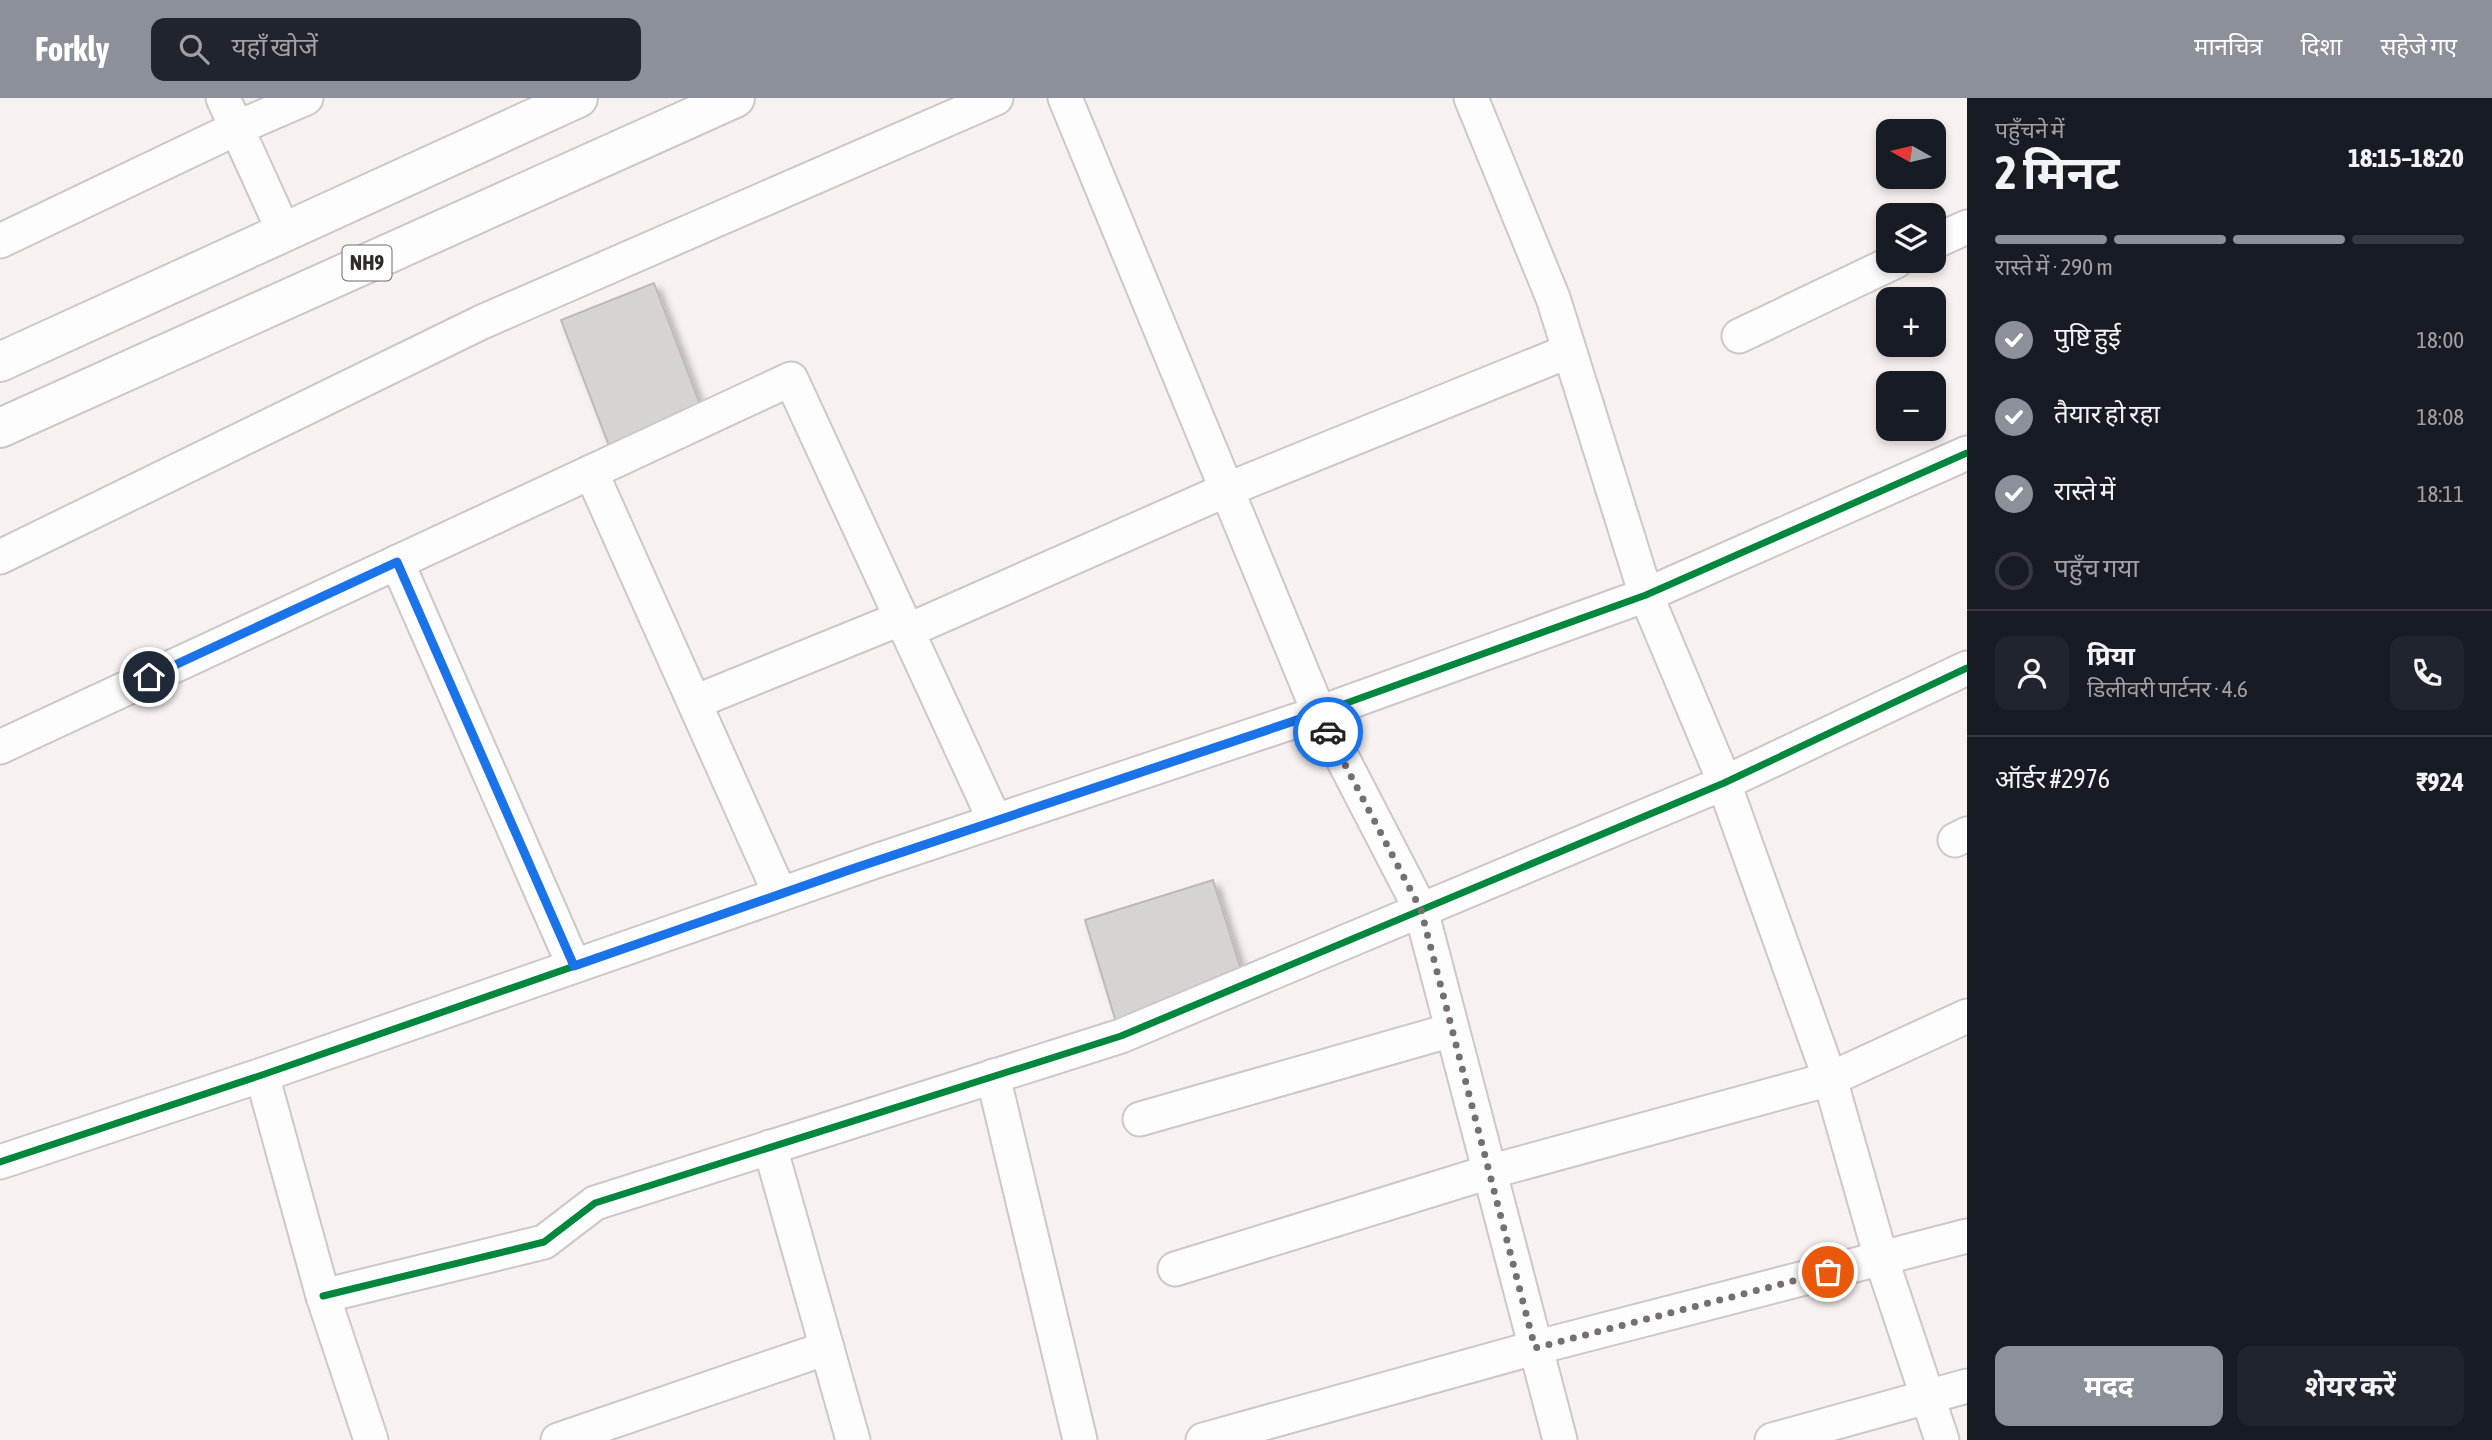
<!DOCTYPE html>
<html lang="hi">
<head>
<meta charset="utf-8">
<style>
	:root { --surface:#171b24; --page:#20242c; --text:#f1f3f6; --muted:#9ea1a6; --line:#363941; --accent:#8c9099 }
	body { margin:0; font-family:"Asap Condensed","Noto Sans Devanagari",sans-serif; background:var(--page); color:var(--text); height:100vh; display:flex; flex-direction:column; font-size:26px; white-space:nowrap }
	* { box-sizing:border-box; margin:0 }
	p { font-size:23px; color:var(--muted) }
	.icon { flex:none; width:38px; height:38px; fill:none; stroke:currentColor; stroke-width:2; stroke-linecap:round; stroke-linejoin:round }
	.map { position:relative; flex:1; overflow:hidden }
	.details { display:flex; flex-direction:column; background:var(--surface); width:525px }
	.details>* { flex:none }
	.needle { width:46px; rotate:278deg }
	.buttons { position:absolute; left:1876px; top:21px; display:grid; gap:14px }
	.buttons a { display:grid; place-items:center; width:70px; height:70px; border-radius:14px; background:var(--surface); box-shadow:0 4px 10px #0003; font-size:35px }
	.pin { position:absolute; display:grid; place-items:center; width:60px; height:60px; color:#fff; margin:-30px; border:4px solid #fff; border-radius:50%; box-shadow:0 2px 7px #0007 }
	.courier { position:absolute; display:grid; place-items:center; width:70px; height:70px; margin:-35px; border:5px solid #1a73e8; border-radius:50%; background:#fff; color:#222; box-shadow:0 2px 9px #0007 }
	.overview em { font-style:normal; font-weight:700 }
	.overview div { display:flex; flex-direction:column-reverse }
	.overview { display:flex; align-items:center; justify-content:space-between; height:119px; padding:0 28px }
	h1 { font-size:46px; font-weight:700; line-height:52px }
	.bar { display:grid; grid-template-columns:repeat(4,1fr); gap:10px 7px; align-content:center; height:84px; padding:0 28px }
	.bar i { height:9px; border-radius:5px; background:var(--line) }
	.bar .current { background:var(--accent) }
	.bar p { grid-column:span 4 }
	.line { display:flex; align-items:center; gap:18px; padding:0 28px; border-top:2px solid var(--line) }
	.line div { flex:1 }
	.round { display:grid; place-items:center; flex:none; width:74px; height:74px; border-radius:14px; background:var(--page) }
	ol { padding:0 28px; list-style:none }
	li { display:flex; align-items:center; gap:21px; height:77px }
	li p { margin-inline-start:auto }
	li .icon { padding:7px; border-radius:50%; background:var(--accent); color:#fff; stroke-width:4 }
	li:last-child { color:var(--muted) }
	li i { width:38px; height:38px; border:4px solid var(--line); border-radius:50% }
	.button { display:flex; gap:14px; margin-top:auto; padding:14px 28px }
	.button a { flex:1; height:80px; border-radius:14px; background:var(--accent); color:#fff; font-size:28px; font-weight:700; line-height:80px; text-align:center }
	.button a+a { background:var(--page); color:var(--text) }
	header { display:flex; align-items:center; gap:42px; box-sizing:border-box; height:98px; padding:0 35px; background:var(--accent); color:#fff }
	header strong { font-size:33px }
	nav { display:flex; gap:38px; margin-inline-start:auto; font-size:24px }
	.search { width:490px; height:63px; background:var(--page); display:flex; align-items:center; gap:18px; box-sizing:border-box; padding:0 24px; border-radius:14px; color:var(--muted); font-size:26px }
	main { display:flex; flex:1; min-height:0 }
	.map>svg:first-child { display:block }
	.building { fill:#d8d3d3; stroke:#beb9b9; stroke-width:2; filter:url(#shadow) }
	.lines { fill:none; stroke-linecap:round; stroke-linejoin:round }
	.minor-casing { stroke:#cdc8c7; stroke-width:37 }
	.highway-casing { stroke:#cdc8c7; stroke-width:42 }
	.minor { stroke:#fefdfd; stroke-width:33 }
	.highway { stroke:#fefdfd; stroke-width:38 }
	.cycleway-casing { stroke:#fff; stroke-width:11 }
	.cycleway { stroke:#00873e; stroke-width:7 }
	.done { stroke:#75706f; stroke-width:7; stroke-dasharray:0 12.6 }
	.route { stroke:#1a73e8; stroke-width:9 }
	.labels { text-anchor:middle; stroke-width:7; stroke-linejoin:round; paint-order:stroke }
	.shield { fill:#fff; stroke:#6d6b6a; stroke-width:2 }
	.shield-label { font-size:21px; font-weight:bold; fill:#2f2b2a }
</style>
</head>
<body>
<header>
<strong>Forkly</strong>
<div class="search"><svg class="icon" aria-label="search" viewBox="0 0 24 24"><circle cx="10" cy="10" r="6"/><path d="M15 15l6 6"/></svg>यहाँ खोजें</div>
<nav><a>मानचित्र</a><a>दिशा</a><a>सहेजे गए</a></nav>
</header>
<main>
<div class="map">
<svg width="1967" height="1342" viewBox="0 0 1967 1342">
	<defs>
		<filter id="shadow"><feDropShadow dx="6" dy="6" stdDeviation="3.5" flood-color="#0004"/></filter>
	</defs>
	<rect width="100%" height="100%" fill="#f7f1f0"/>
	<!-- building -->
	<g class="building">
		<polygon points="654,185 704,317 611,353 561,222"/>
		<polygon points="1213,782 1245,884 1116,924 1085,822"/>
	</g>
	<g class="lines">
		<defs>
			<g id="minor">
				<polyline points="223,0 284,134"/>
				<polyline points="1065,0 1319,615 1421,812 1560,1342"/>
				<polyline points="1471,0 1553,200 1646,497 1717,666 1830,981 1881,1160 1942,1342"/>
				<polyline points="0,143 237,30 306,0"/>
				<polyline points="1934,144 1967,129"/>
				<polyline points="1739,238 1896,163"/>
				<polyline points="591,374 780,796"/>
				<polyline points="0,459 482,224 996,0"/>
				<polyline points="397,464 574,868"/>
				<polyline points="907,533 1226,392 1569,253"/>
				<polyline points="695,604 902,520"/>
				<polyline points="0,649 791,281 995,723"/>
				<polyline points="1955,742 1967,736"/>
				<polyline points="262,977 323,1198 371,1342"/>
				<polyline points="993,978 1080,1342"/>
				<polyline points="1140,1021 1452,932"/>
				<polyline points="770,1049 853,1342"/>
				<polyline points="0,1064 262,977 876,763 1319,615 1646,497 1967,355"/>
				<polyline points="1175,1171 1489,1074 1830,981 1967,918"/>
				<polyline points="323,1198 544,1144 595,1105 1121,938 1724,685 1967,570"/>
				<polyline points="558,1342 827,1250"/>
				<polyline points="1203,1342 1534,1250 1967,1138"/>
				<polyline points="1772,1342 1967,1288"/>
			</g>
			<g id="highway">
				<polyline points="0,264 578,0"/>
				<polyline points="0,330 735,0"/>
			</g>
		</defs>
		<!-- minor casing -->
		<use href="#minor" class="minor-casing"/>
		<!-- highway casing -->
		<use href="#highway" class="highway-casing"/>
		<!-- minor -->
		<use href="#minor" class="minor"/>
		<!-- highway -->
		<use href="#highway" class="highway"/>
		<defs>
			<g id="cycleway">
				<polyline points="0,1064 262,977 876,763 1319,615 1646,497 1967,355"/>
				<polyline points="323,1198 544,1144 595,1105 1121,938 1724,685 1967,570"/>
			</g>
		</defs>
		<!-- cycleway casing -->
		<use href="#cycleway" class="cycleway-casing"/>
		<!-- cycleway -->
		<use href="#cycleway" class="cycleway"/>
	</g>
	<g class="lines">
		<!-- done -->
		<polyline class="done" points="1328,634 1421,812 1535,1250 1828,1174"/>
		<!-- route -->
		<polyline class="route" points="149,579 397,464 574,868 852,771 1318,615 1328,634"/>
	</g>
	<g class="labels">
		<!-- shield labels -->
		<rect class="shield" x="342.5" y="147.5" width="49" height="35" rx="5"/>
		<g class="shield-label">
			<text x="367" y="172">NH9</text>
		</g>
	</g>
</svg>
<div class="buttons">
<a><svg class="needle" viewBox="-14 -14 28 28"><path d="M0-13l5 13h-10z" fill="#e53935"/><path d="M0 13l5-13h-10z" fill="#9ea1a6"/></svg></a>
<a><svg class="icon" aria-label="layers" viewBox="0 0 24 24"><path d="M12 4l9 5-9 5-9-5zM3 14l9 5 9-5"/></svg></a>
<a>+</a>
<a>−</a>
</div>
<div class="pin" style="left:1828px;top:1174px;background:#ea580c"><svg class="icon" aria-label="bag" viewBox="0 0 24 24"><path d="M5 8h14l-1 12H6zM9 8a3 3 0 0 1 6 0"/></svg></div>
<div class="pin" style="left:149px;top:579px;background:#1f2937"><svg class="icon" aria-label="home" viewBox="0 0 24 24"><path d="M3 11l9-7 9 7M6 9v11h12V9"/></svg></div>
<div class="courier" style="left:1328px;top:634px"><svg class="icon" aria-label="car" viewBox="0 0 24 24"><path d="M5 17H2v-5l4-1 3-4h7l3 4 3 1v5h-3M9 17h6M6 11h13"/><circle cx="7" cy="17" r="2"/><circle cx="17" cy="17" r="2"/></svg></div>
</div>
<section class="details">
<div class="overview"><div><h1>2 मिनट</h1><p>पहुँचने में</p></div><em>18:15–18:20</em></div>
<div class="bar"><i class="current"></i><i class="current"></i><i class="current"></i><i></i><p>रास्ते में · 290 m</p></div>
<ol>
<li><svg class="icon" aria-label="check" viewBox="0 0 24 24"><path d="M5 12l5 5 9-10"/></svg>पुष्टि हुई<p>18:00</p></li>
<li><svg class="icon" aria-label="check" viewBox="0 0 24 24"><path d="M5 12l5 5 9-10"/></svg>तैयार हो रहा<p>18:08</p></li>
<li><svg class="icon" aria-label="check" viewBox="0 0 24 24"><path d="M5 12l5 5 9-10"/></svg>रास्ते में<p>18:11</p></li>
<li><i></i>पहुँच गया</li>
</ol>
<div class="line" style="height:126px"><a class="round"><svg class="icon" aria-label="person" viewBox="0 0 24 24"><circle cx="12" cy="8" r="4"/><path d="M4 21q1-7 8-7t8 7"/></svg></a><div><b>प्रिया</b><p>डिलीवरी पार्टनर · 4.6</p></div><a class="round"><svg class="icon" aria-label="phone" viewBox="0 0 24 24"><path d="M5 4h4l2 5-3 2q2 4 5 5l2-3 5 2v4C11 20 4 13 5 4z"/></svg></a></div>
<div class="line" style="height:91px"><div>ऑर्डर #2976</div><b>₹924</b></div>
<div class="button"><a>मदद</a><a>शेयर करें</a></div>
</section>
</main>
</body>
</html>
